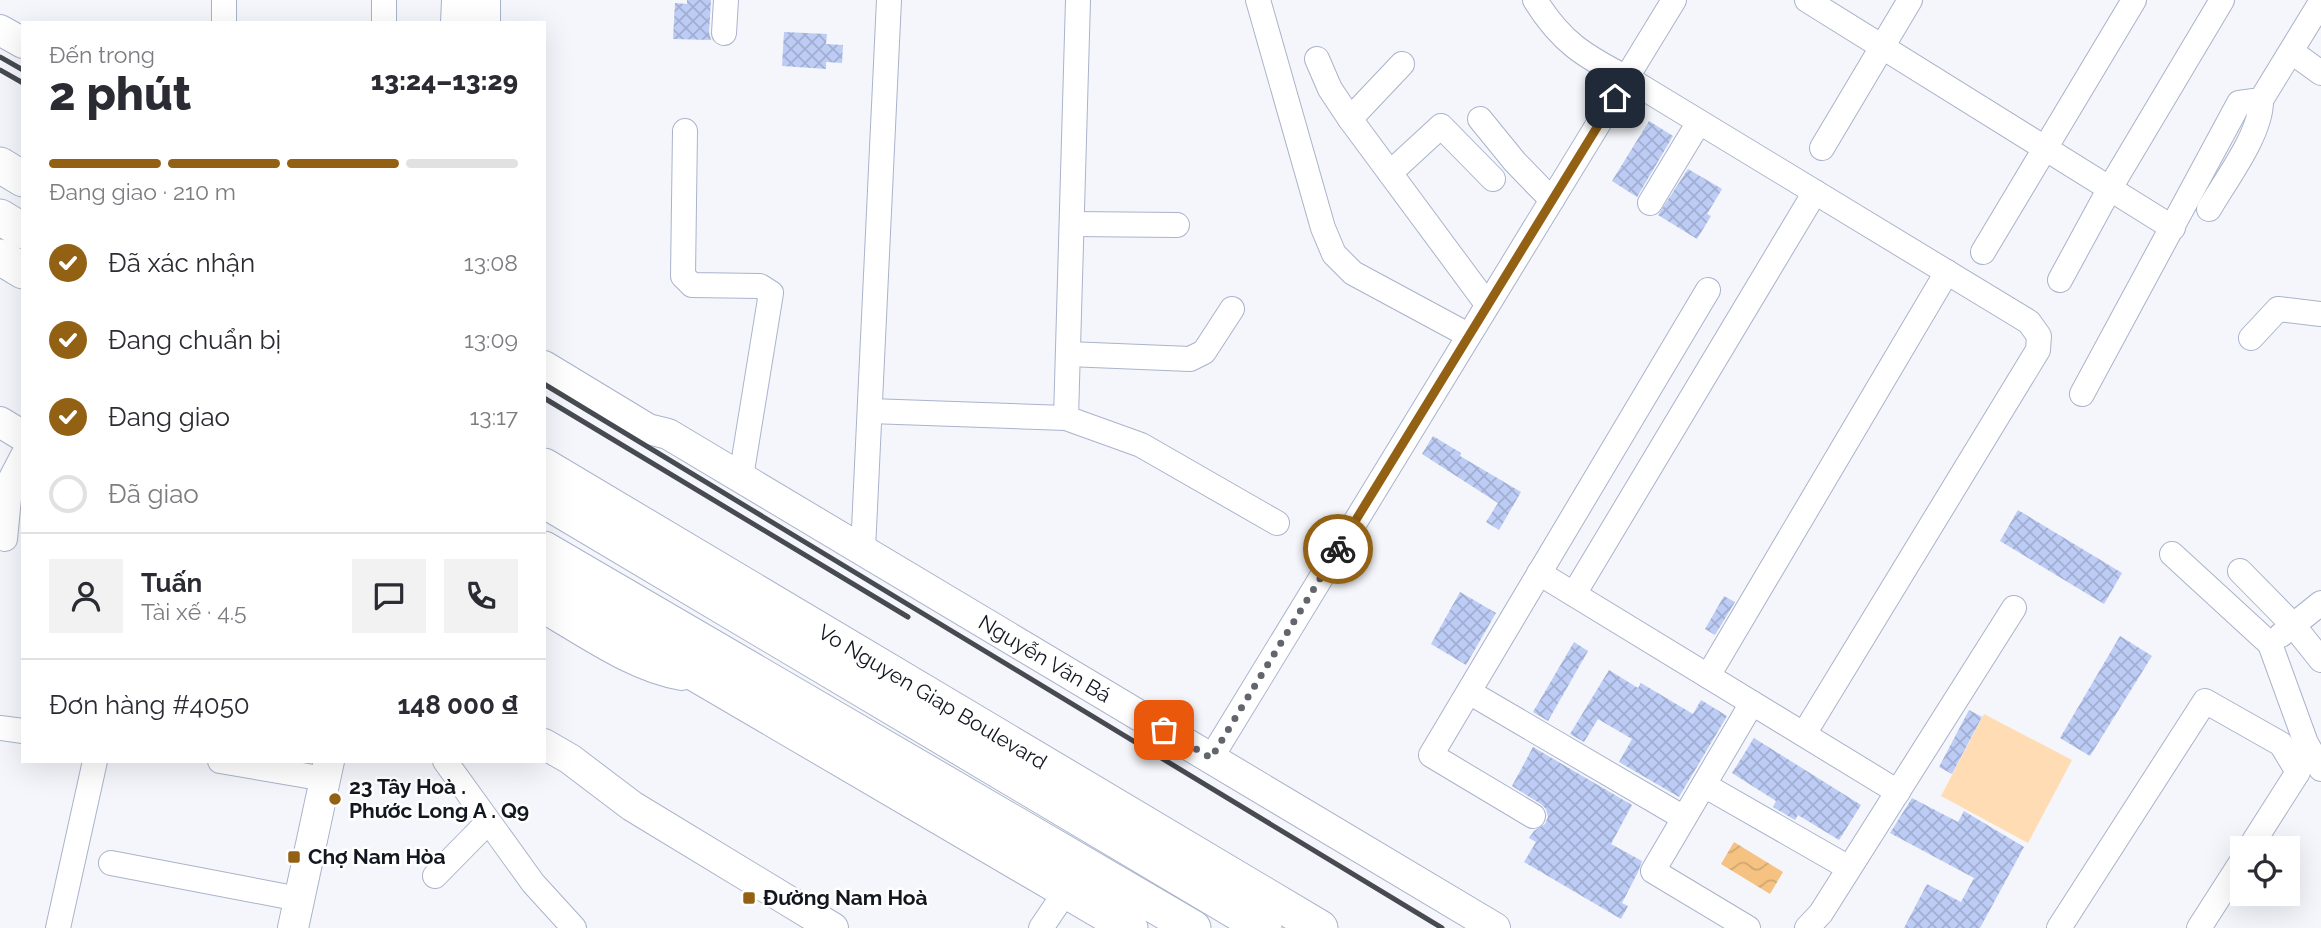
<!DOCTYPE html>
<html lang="vi">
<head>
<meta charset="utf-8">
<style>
	:root { --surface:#fff; --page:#f2f2f3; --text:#2b2b33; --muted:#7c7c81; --line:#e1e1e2; --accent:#936113 }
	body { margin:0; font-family:Raleway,sans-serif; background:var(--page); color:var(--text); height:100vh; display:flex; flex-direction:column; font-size:26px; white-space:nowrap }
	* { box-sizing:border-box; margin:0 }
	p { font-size:23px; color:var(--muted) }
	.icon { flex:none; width:38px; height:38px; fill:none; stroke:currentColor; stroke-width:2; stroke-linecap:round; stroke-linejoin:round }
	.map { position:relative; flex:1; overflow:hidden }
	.panel { position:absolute; left:21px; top:21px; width:525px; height:742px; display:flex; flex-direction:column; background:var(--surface); border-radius:0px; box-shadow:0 7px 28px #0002 }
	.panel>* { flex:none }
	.fabs { position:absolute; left:2230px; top:836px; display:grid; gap:14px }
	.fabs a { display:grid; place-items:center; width:70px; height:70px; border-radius:0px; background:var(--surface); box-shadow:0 7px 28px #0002; font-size:35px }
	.pin { position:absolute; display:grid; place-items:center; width:60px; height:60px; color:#fff; margin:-30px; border-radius:14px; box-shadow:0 4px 10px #0006 }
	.courier { position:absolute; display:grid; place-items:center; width:70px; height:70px; margin:-35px; border:5px solid #936113; border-radius:50%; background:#fff; color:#222; box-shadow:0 2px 9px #0007 }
	.summary em { font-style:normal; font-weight:800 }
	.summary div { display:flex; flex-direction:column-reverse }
	.summary { display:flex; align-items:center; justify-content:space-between; height:119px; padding:0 28px }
	h1 { font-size:46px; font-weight:800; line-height:52px }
	.bar { display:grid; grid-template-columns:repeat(4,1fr); gap:10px 7px; align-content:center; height:84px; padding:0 28px }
	.bar i { height:9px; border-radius:5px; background:var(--line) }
	.bar .current { background:var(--accent) }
	.bar p { grid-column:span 4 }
	.line { display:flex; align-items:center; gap:18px; padding:0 28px; border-top:2px solid var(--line) }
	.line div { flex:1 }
	.round { display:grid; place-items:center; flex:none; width:74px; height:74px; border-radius:0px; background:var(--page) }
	ol { padding:0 28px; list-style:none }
	li { display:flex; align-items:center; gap:21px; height:77px }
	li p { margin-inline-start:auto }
	li .icon { padding:7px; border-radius:50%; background:var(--accent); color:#fff; stroke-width:4 }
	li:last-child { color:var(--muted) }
	li i { width:38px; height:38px; border:4px solid var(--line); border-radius:50% }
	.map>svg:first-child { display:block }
	.green { fill:#ffdcb3 }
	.water { fill:url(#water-waves) }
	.building { fill:url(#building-cross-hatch) }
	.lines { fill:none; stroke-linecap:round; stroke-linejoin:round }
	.minor-casing { stroke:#a9b3cb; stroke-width:26 }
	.major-casing { stroke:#a9b3cb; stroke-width:32 }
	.highway-casing { stroke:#a9b3cb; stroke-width:37 }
	.minor { stroke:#fff; stroke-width:24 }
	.major { stroke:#fff; stroke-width:30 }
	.highway { stroke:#fff; stroke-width:35 }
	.rail { stroke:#464a51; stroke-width:5 }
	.done { stroke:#62656c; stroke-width:7; stroke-dasharray:0 12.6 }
	.route { stroke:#936113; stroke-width:9 }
	.poi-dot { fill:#936113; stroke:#fff; stroke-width:2.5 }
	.labels { text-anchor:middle; stroke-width:5; stroke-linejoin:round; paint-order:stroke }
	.street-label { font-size:21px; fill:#13171f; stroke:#fff }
	.poi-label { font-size:21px; font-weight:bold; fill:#13171f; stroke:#fff; text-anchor:start }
</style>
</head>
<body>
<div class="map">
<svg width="2321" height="928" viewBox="0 0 2321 928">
	<defs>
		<pattern id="water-waves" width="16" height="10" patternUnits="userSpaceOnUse" patternTransform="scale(1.75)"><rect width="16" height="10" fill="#f5c282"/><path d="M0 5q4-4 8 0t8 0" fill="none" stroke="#d1a670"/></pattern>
		<pattern id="building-cross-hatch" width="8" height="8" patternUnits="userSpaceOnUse" patternTransform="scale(1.75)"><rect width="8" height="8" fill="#bcccf5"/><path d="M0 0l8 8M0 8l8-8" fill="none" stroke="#a1aed2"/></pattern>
	</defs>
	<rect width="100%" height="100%" fill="#f4f6fb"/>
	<!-- green -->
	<polygon class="green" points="1984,714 2072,760 2028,843 1941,796"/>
	<!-- water -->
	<polygon class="water" points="1734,842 1783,872 1770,894 1721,864"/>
	<!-- building -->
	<g class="building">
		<polygon points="687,0 711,0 709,32 711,40 673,39 675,3 687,4"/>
		<polygon points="784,32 827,34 826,44 843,45 842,63 826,62 826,69 782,66"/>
		<polygon points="1649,121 1673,136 1637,197 1612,181"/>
		<polygon points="1688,169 1722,189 1707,214 1711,216 1697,239 1658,215"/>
		<polygon points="1433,436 1461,453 1460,456 1521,492 1499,530 1486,522 1498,503 1422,454"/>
		<polygon points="2018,510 2122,573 2104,604 2000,541"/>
		<polygon points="1460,592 1496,613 1466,665 1431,644"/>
		<polygon points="1724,596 1735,602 1715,635 1705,629"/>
		<polygon points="2120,636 2152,656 2090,756 2060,738"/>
		<polygon points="1574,642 1588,651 1548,721 1533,712"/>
		<polygon points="1609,670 1638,688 1641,683 1693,714 1701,700 1727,716 1679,797 1619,762 1632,739 1598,719 1584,742 1570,734"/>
		<polygon points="1969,710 1982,717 1952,774 1939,767"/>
		<polygon points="1754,738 1861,805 1839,840 1798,815 1795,820 1773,807 1776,801 1732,773"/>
		<polygon points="1533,747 1632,805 1611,844 1642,861 1638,872 1622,903 1628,906 1621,919 1524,862 1536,842 1529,838 1534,831 1545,824 1548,817 1546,809 1541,804 1512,786"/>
		<polygon points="1912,798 1958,822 1964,811 2024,847 1980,928 1904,928 1927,884 1961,902 1974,878 1890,833"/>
	</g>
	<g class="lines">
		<defs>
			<g id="minor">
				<polyline points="1258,0 1323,228 1334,254 1353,273 1468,335"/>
				<path d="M 1535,0 C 1561,42 1584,56 1627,78 L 2029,322 L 2039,336 L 2038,350 L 1804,734"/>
				<polyline points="1807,0 2173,228"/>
				<polyline points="224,23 224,0"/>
				<polyline points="384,23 384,0"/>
				<polyline points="724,33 726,0"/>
				<polyline points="2292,52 2321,73"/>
				<polyline points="1317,59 1330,89 1350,119 1484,300 1486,307"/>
				<polyline points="1350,119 1402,64"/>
				<polyline points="1480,119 1515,162 1552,200"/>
				<polyline points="685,131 683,276 692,285 760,286 771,293 741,477"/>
				<polyline points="1822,148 1910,0"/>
				<polyline points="1390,173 1441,126 1493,179"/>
				<polyline points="1650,203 1699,122"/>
				<path d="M 2209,209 C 2225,181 2262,133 2261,100"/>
				<polyline points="1072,224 1177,225"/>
				<polyline points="1983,252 2134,0"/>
				<polyline points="2060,280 2110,188 2222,0"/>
				<polyline points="2251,338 2278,309 2321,314"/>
				<polyline points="1068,354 1190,359 1204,352 1232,309"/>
				<polyline points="2082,394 2239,103 2261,100 2321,2"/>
				<polyline points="870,411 1066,418 1141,445 1277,523"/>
				<polyline points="1066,418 1078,0"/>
				<polyline points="5,539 11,478 23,455"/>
				<polyline points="863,550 889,0"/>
				<polyline points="2172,554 2270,644 2306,743 2321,769"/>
				<polyline points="2240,571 2293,625 2321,660"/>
				<polyline points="1539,573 1898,792"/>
				<polyline points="1574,594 1815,192"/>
				<polyline points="2281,635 2321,603"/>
				<polyline points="1708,676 1947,272"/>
				<polyline points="1469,692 1684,818"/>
				<polyline points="0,728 23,731"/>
				<polyline points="1211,758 1674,0"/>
				<polyline points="220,761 325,779"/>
				<polyline points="445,761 533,883 574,928"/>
				<polyline points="1704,785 1849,868"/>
				<polyline points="1533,816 1431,755 1708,290"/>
				<polyline points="111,863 299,899"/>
				<polyline points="435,876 488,822"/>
				<polyline points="58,928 95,761"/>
				<polyline points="1041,928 1066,891"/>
				<polyline points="1748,928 1653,871 1752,703"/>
				<polyline points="1807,928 1821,913 2014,608"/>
				<polyline points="2059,928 2205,701 2281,744 2298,772 2249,849"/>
				<polyline points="2199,928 2242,861"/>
			</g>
			<g id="major">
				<polyline points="456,23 457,0"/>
				<polyline points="485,23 485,0"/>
				<polyline points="0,30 23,43"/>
				<path id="s1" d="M 544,366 L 648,429 L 668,434 L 1495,928"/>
				<polyline points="0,422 23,436"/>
				<path d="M 544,608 C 586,632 634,667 682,675"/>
				<polyline points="544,744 570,759 632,806 833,928"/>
				<polyline points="293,928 329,761"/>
			</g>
			<g id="highway">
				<polyline points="0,165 23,179"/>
				<polyline points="0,217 23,231"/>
				<polyline points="0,257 23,271"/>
				<path id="s2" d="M 544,466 L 1320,928"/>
				<polyline points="544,500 1264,928"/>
				<polyline points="544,549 1193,928"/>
				<polyline points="544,585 1130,928"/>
			</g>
		</defs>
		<!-- minor casing -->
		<use href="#minor" class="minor-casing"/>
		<!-- major casing -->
		<use href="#major" class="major-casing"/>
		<!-- highway casing -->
		<use href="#highway" class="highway-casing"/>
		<!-- minor -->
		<use href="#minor" class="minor"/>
		<!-- major -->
		<use href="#major" class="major"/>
		<!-- highway -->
		<use href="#highway" class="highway"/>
		<!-- rail -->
		<g class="rail">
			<polyline points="0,57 23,70"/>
			<polyline points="0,70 23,83"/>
			<polyline points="544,384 1442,928"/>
			<polyline points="544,398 908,617"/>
		</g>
	</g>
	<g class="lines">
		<!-- done -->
		<polyline class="done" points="1164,730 1211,758 1338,549"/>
		<!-- route -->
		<polyline class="route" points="1338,549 1615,98"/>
	</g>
	<!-- markers -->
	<g class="poi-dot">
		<circle cx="335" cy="799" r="7"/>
		<rect x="287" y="850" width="14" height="14" rx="3.5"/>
		<rect x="742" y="891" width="14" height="14" rx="3.5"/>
	</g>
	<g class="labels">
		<!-- street labels -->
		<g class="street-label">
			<text dy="7" stroke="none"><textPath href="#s1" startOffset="581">Nguyễn Văn Bá</textPath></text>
			<text dy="7" stroke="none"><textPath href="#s2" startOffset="452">Vo Nguyen Giap Boulevard</textPath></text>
		</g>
		<!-- poi labels -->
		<g class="poi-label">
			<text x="349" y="794">23 Tây Hoà .<tspan x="349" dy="24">Phước Long A . Q9</tspan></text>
			<text x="308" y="864">Chợ Nam Hòa</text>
			<text x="763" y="905">Đường Nam Hoà</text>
		</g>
	</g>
</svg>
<div class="fabs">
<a><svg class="icon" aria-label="locate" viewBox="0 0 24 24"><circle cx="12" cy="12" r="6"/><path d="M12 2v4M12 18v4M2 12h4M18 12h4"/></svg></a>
</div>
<div class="pin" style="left:1164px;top:730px;background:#ea580c"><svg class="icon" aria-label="bag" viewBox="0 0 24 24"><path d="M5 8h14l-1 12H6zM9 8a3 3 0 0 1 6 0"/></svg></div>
<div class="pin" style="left:1615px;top:98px;background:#1f2937"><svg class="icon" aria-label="home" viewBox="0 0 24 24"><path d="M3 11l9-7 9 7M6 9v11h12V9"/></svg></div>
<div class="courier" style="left:1338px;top:549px"><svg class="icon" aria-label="bike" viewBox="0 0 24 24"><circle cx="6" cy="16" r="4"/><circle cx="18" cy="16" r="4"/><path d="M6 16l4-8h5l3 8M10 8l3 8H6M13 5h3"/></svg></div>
<section class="panel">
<div class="summary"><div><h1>2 phút</h1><p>Đến trong</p></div><em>13:24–13:29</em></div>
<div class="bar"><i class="current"></i><i class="current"></i><i class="current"></i><i></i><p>Đang giao · 210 m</p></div>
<ol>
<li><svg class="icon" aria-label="check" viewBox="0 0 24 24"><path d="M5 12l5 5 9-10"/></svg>Đã xác nhận<p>13:08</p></li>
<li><svg class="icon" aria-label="check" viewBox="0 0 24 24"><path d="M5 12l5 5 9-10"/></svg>Đang chuẩn bị<p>13:09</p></li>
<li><svg class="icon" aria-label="check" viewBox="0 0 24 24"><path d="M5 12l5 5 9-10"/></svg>Đang giao<p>13:17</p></li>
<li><i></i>Đã giao</li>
</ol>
<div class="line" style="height:126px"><a class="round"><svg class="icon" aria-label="person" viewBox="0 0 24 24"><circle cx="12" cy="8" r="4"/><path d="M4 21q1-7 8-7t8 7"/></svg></a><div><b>Tuấn</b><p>Tài xế · 4.5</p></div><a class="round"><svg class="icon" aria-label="chat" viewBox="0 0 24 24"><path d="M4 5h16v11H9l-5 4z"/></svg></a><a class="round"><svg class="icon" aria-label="phone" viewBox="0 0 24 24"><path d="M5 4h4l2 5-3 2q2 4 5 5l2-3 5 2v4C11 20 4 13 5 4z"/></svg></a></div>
<div class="line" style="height:91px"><div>Đơn hàng #4050</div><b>148 000 ₫</b></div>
</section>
</div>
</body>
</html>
